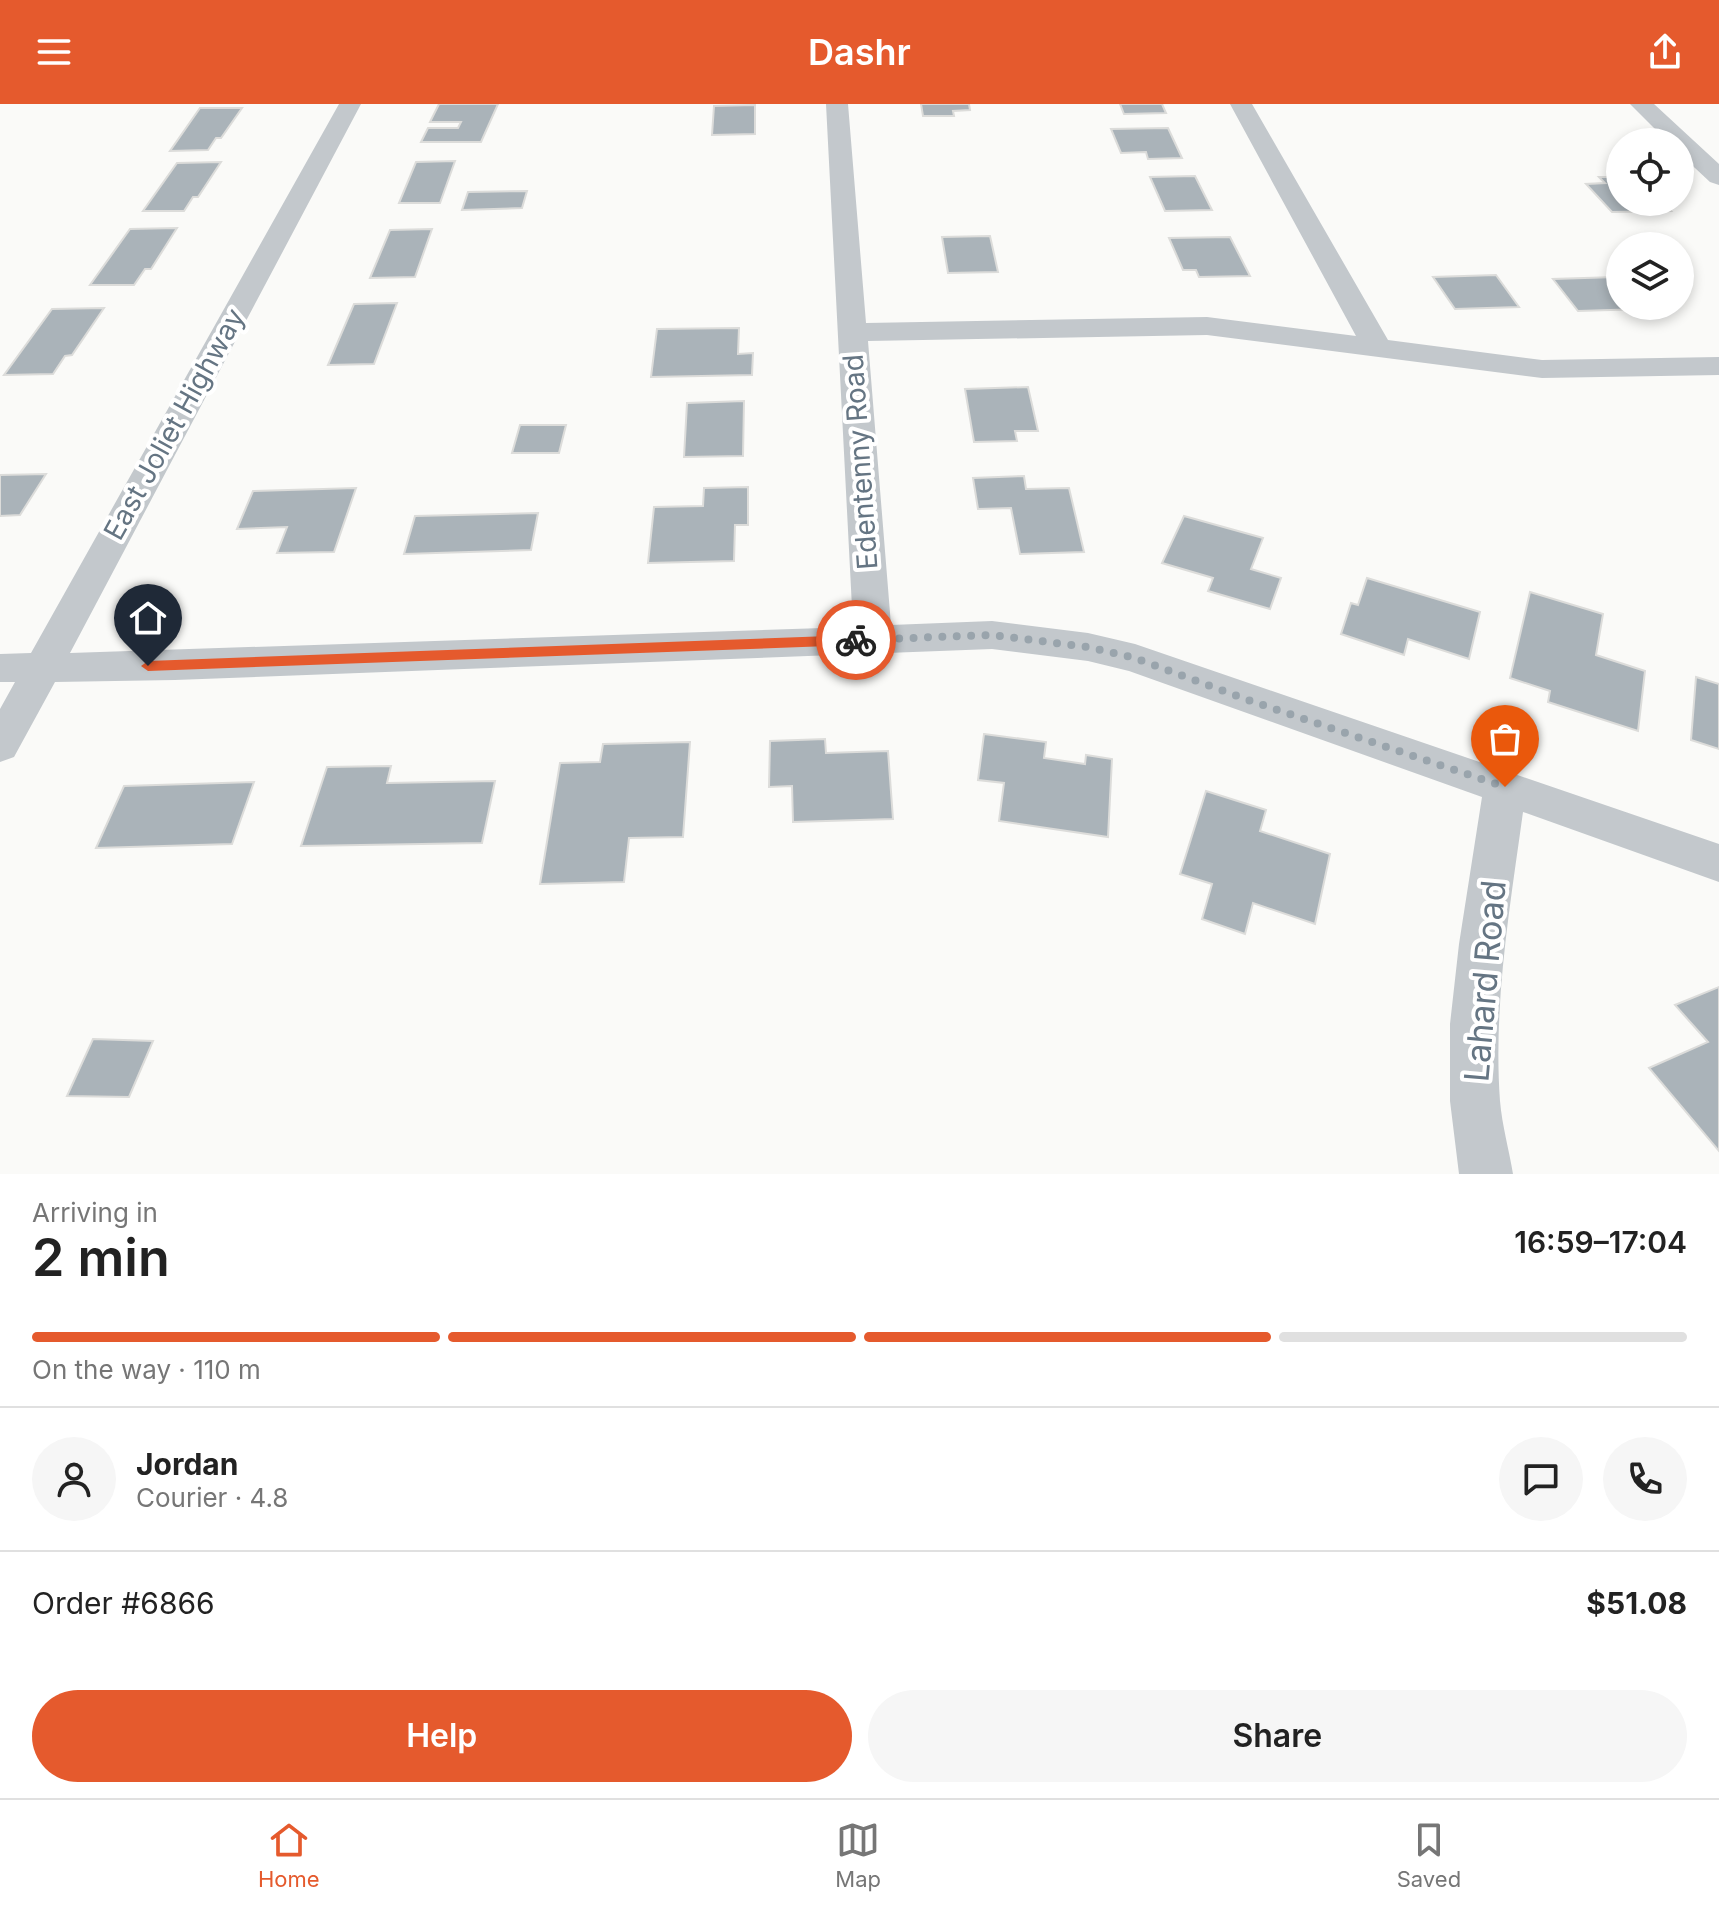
<!DOCTYPE html>
<html lang="en">
<head>
<meta charset="utf-8">
<style>
	:root { --surface:#fff; --page:#f6f6f6; --text:#222; --muted:#767676; --line:#e0e0e0; --accent:#e55a2d }
	body { margin:0; font-family:Inter,sans-serif; background:var(--page); color:var(--text); height:100vh; display:flex; flex-direction:column; font-size:30px; white-space:nowrap }
	* { box-sizing:border-box; margin:0 }
	p { font-size:26px; color:var(--muted) }
	.icon { flex:none; width:44px; height:44px; fill:none; stroke:currentColor; stroke-width:2; stroke-linecap:round; stroke-linejoin:round }
	.map { position:relative; height:1070px; overflow:hidden }
	.panel { display:flex; flex-direction:column; background:var(--surface); flex:1 }
	.panel>* { flex:none }
	.controls { position:absolute; left:1606px; top:24px; display:grid; gap:16px }
	.controls a { display:grid; place-items:center; width:88px; height:88px; border-radius:50%; background:var(--surface); box-shadow:0 4px 12px #0003; font-size:40px }
	.pin { position:absolute; display:grid; place-items:center; width:68px; height:68px; color:#fff; margin:-82px -34px; border-radius:50% 50% 50% 0; rotate:-45deg; box-shadow:0 0 8px #0007 }
	.pin .icon { rotate:45deg }
	.courier { position:absolute; display:grid; place-items:center; width:80px; height:80px; margin:-40px; border:6px solid #e55a2d; border-radius:50%; background:#fff; color:#222; box-shadow:0 2px 10px #0007 }
	.summary em { font-style:normal; font-weight:600 }
	.summary div { display:flex; flex-direction:column-reverse }
	.summary { display:flex; align-items:center; justify-content:space-between; height:136px; padding:0 32px }
	h1 { font-size:52px; font-weight:600; line-height:60px }
	.bar { display:grid; grid-template-columns:repeat(4,1fr); gap:12px 8px; align-content:center; height:96px; padding:0 32px }
	.bar i { height:10px; border-radius:6px; background:var(--line) }
	.bar .current { background:var(--accent) }
	.bar p { grid-column:span 4 }
	.line { display:flex; align-items:center; gap:20px; padding:0 32px; border-top:2px solid var(--line) }
	.line div { flex:1 }
	.round { display:grid; place-items:center; flex:none; width:84px; height:84px; border-radius:42px; background:var(--page) }
	.primary-button { display:flex; gap:16px; margin-top:auto; padding:16px 32px }
	.primary-button a { flex:1; height:92px; border-radius:48px; background:var(--accent); color:#fff; font-size:32px; font-weight:600; line-height:92px; text-align:center }
	.primary-button a+a { background:var(--page); color:var(--text) }
	header { display:flex; justify-content:space-between; align-items:center; height:104px; padding:0 32px; background:var(--accent); color:#fff; font-size:36px; font-weight:600 }
	.dock { display:flex; justify-content:space-around; align-items:center; height:112px; border-top:2px solid var(--line); background:var(--surface); font-size:22px; color:var(--muted) }
	.dock a { display:grid; justify-items:center; gap:4px }
	.dock .current { color:var(--accent) }
	.map>svg:first-child { display:block }
	.building { fill:#aab3b9; stroke:#dcdcda; stroke-width:2 }
	.lines { fill:none; stroke-linecap:round; stroke-linejoin:round }
	.minor { fill:#c3c8cc; fill-rule:evenodd }
	.route { fill:#e55a2d }
	.done { stroke:#99a4ac; stroke-width:8; stroke-dasharray:0 14.4 }
	.labels { text-anchor:middle; stroke-width:8; stroke-linejoin:round; paint-order:stroke }
	.street-label { font-size:28px; fill:#657583; stroke:#fff }
	.near-street-label { font-size:34px; fill:#657583; stroke:#fff }
</style>
</head>
<body>
<header><svg class="icon" aria-label="menu" viewBox="0 0 24 24"><path d="M4 6h16M4 12h16M4 18h16"/></svg>Dashr<svg class="icon" aria-label="share" viewBox="0 0 24 24"><path d="M12 15V3M7 8l5-5 5 5M5 13v7h14v-7"/></svg></header>
<div class="map">
<svg width="1719" height="1070" viewBox="0 0 1719 1070">
	<rect width="100%" height="100%" fill="#fafaf8"/>
	<!-- building -->
	<g class="building">
		<polygon points="439,0 498,0 481,38 421,38 428,24 458,24 461,18 430,18"/>
		<polygon points="921,0 969,0 970,6 953,7 954,12 923,12"/>
		<polygon points="1120,0 1162,0 1166,9 1124,10"/>
		<polygon points="755,1 755,30 712,31 714,2"/>
		<polygon points="200,4 242,4 221,34 216,34 208,46 170,47"/>
		<polygon points="1168,24 1182,54 1148,55 1146,48 1121,49 1111,25"/>
		<polygon points="455,57 440,99 399,99 416,58"/>
		<polygon points="221,58 198,93 193,93 184,107 143,107 177,59"/>
		<polygon points="1195,72 1212,106 1165,107 1150,73"/>
		<polygon points="1599,73 1620,73 1620,98 1662,98 1671,107 1612,108 1586,80 1605,79"/>
		<polygon points="527,87 522,104 462,106 468,88"/>
		<polygon points="177,124 151,165 145,165 134,181 90,181 130,125"/>
		<polygon points="432,125 415,173 370,174 390,126"/>
		<polygon points="990,132 998,168 948,169 942,133"/>
		<polygon points="1230,133 1250,172 1199,173 1196,166 1183,166 1169,134"/>
		<polygon points="1496,171 1519,203 1455,205 1433,173"/>
		<polygon points="1616,173 1620,178 1620,202 1641,202 1643,205 1578,207 1553,175"/>
		<polygon points="397,199 374,260 328,261 354,200"/>
		<polygon points="104,204 72,251 65,252 53,270 4,271 52,205"/>
		<polygon points="739,224 738,250 753,249 752,271 651,273 657,225"/>
		<polygon points="1028,283 1038,327 1015,327 1017,337 974,338 965,285"/>
		<polygon points="744,297 743,352 684,353 687,299"/>
		<polygon points="520,321 566,321 559,349 512,349"/>
		<polygon points="46,370 20,411 0,412 0,371"/>
		<polygon points="1024,372 1026,385 1069,384 1084,448 1020,450 1011,404 978,405 973,374"/>
		<polygon points="748,383 748,421 735,421 734,457 648,459 654,403 703,402 704,384"/>
		<polygon points="356,384 334,448 277,449 287,423 237,425 253,387"/>
		<polygon points="538,409 531,446 404,450 415,412"/>
		<polygon points="1184,412 1263,434 1251,465 1281,474 1270,505 1208,487 1213,474 1162,459"/>
		<polygon points="1367,474 1480,508 1469,555 1408,535 1404,551 1341,530 1351,499 1358,501"/>
		<polygon points="1530,488 1603,510 1596,551 1645,567 1638,627 1548,598 1550,587 1510,574"/>
		<polygon points="1696,573 1719,580 1719,645 1691,636"/>
		<polygon points="984,630 1046,638 1044,654 1085,660 1086,651 1112,655 1108,733 999,717 1004,679 978,676"/>
		<polygon points="825,635 826,649 888,647 893,715 793,718 792,682 769,683 770,637"/>
		<polygon points="690,638 683,733 629,734 624,778 540,780 560,659 600,658 603,640"/>
		<polygon points="391,662 387,679 495,677 482,739 301,742 327,663"/>
		<polygon points="254,678 232,740 96,744 124,682"/>
		<polygon points="1206,687 1266,706 1260,727 1330,750 1315,820 1253,799 1245,830 1202,815 1212,780 1180,770"/>
		<polygon points="1719,883 1719,1047 1649,964 1708,938 1675,901"/>
		<polygon points="93,935 153,937 129,993 67,992"/>
	</g>
	<g class="lines">
		<!-- minor -->
		<g class="minor">
			<path d="M 339,0 L 361,0 L 70,549 L 853,523 L 826,0 L 848,0 L 866,219 L 1207,213 L 1356,232 L 1230,0 L 1252,0 L 1388,236 L 1542,256 L 1719,253 L 1719,271 L 1542,274 L 1207,231 L 868,237 L 891,521 L 992,517 L 1088,529 L 1135,540 L 1719,740 L 1719,778 L 1523,708 C 1510,803 1493,900 1500,997 C 1502,1021 1509,1046 1513,1070 L 1459,1070 L 1450,997 L 1450,920 L 1459,840 L 1482,693 L 1129,567 L 1088,557 L 992,545 L 175,576 L 55,578 L 14,653 L 0,658 L 0,605 L 15,578 L 0,578 L 0,550 L 31,549 Z"/>
			<polygon points="1630,0 1654,0 1719,60 1719,81 1710,78 1680,50 1680,38 1668,38"/>
		</g>
	</g>
	<!-- route -->
	<polygon class="route" points="856,531 863,536 856,541 148,567 141,562 148,557"/>
	<g class="lines">
		<!-- done -->
		<polyline class="done" points="856,536 992,531 1088,543 1135,554 1248,596 1505,683"/>
	</g>
	<g class="labels">
		<!-- street labels -->
		<g class="street-label">
			<text transform="translate(174 320) rotate(-61)" y="10">East Joliet Highway</text>
			<text transform="translate(860 358) rotate(-94)" y="10">Edentenny Road</text>
		</g>
		<!-- near-street labels -->
		<g class="near-street-label">
			<text transform="translate(1485 877) rotate(-85)" y="12">Lahard Road</text>
		</g>
	</g>
</svg>
<div class="controls">
<a><svg class="icon" aria-label="locate" viewBox="0 0 24 24"><circle cx="12" cy="12" r="6"/><path d="M12 2v4M12 18v4M2 12h4M18 12h4"/></svg></a>
<a><svg class="icon" aria-label="layers" viewBox="0 0 24 24"><path d="M12 4l9 5-9 5-9-5zM3 14l9 5 9-5"/></svg></a>
</div>
<div class="pin" style="left:1505px;top:683px;background:#ea580c"><svg class="icon" aria-label="bag" viewBox="0 0 24 24"><path d="M5 8h14l-1 12H6zM9 8a3 3 0 0 1 6 0"/></svg></div>
<div class="pin" style="left:148px;top:562px;background:#1f2937"><svg class="icon" aria-label="home" viewBox="0 0 24 24"><path d="M3 11l9-7 9 7M6 9v11h12V9"/></svg></div>
<div class="courier" style="left:856px;top:536px"><svg class="icon" aria-label="bike" viewBox="0 0 24 24"><circle cx="6" cy="16" r="4"/><circle cx="18" cy="16" r="4"/><path d="M6 16l4-8h5l3 8M10 8l3 8H6M13 5h3"/></svg></div>
</div>
<section class="panel">
<div class="summary"><div><h1>2 min</h1><p>Arriving in</p></div><em>16:59–17:04</em></div>
<div class="bar"><i class="current"></i><i class="current"></i><i class="current"></i><i></i><p>On the way · 110 m</p></div>
<div class="line" style="height:144px"><a class="round"><svg class="icon" aria-label="person" viewBox="0 0 24 24"><circle cx="12" cy="8" r="4"/><path d="M4 21q1-7 8-7t8 7"/></svg></a><div><b>Jordan</b><p>Courier · 4.8</p></div><a class="round"><svg class="icon" aria-label="chat" viewBox="0 0 24 24"><path d="M4 5h16v11H9l-5 4z"/></svg></a><a class="round"><svg class="icon" aria-label="phone" viewBox="0 0 24 24"><path d="M5 4h4l2 5-3 2q2 4 5 5l2-3 5 2v4C11 20 4 13 5 4z"/></svg></a></div>
<div class="line" style="height:104px"><div>Order #6866</div><b>$51.08</b></div>
<div class="primary-button"><a>Help</a><a>Share</a></div>
</section>
<nav class="dock">
<a class="current"><svg class="icon" aria-label="home" viewBox="0 0 24 24"><path d="M3 11l9-7 9 7M6 9v11h12V9"/></svg>Home</a>
<a><svg class="icon" aria-label="map" viewBox="0 0 24 24"><path d="M3 6l6-2 6 2 6-2v14l-6 2-6-2-6 2zM9 4v14M15 6v14"/></svg>Map</a>
<a><svg class="icon" aria-label="saved" viewBox="0 0 24 24"><path d="M7 4h10v16l-5-4-5 4z"/></svg>Saved</a>
</nav>
</body>
</html>
